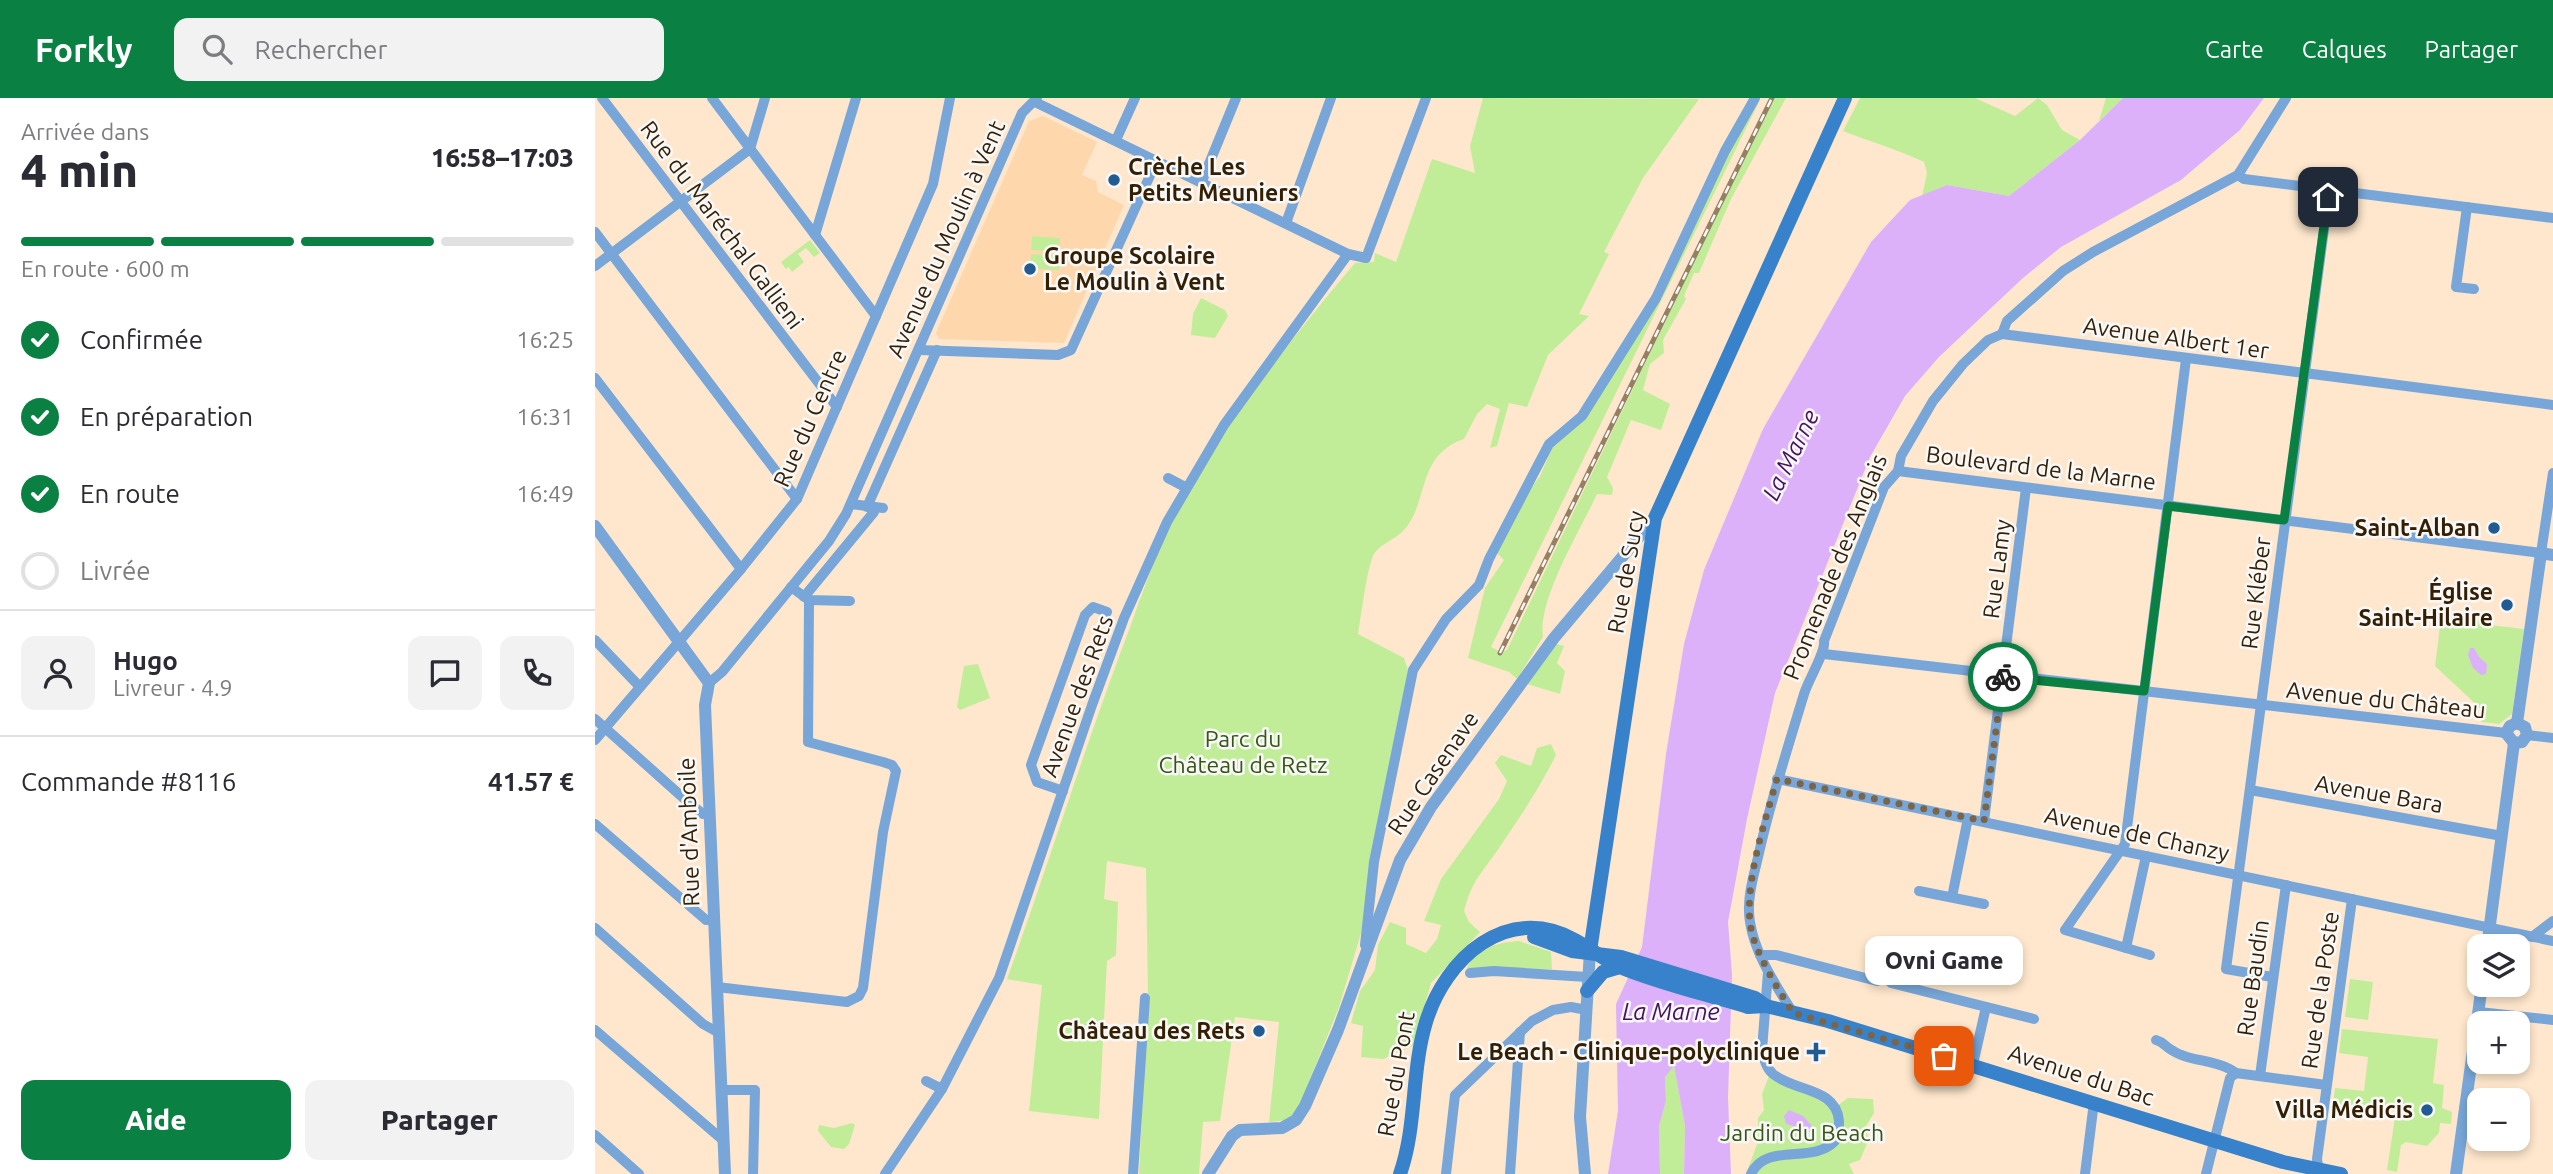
<!DOCTYPE html>
<html lang="fr">
<head>
<meta charset="utf-8">
<style>
	:root { --surface:#fff; --page:#f2f2f3; --text:#2b2b33; --muted:#7c7c81; --line:#e1e1e2; --accent:#0b8043 }
	body { margin:0; font-family:Ubuntu,sans-serif; background:var(--page); color:var(--text); height:100vh; display:flex; flex-direction:column; font-size:26px; white-space:nowrap }
	* { box-sizing:border-box; margin:0 }
	p { font-size:23px; color:var(--muted) }
	.icon { flex:none; width:38px; height:38px; fill:none; stroke:currentColor; stroke-width:2; stroke-linecap:round; stroke-linejoin:round }
	.map { position:relative; flex:1; overflow:hidden }
	.panel { display:flex; flex-direction:column; background:var(--surface); width:595px }
	.panel>* { flex:none }
	.tools { position:absolute; left:1872px; top:836px; display:grid; gap:14px }
	.tools a { display:grid; place-items:center; width:63px; height:63px; border-radius:14px; background:var(--surface); box-shadow:0 4px 10px #0003; font-size:35px }
	.pin { position:absolute; display:grid; place-items:center; width:60px; height:60px; color:#fff; margin:-30px; border-radius:14px; box-shadow:0 4px 10px #0006 }
	.courier { position:absolute; display:grid; place-items:center; width:70px; height:70px; margin:-35px; border:5px solid #0b8043; border-radius:50%; background:#fff; color:#222; box-shadow:0 2px 9px #0007 }
	.bubble { position:absolute; height:49px; border-radius:14px; background:var(--surface); box-shadow:0 4px 10px #0003; font-size:23px; font-weight:800; line-height:49px; text-align:center }
	.headline em { font-style:normal; font-weight:800 }
	.headline div { display:flex; flex-direction:column-reverse }
	.headline { display:flex; align-items:center; justify-content:space-between; height:119px; padding:0 21px }
	h1 { font-size:46px; font-weight:800; line-height:52px }
	.bar { display:grid; grid-template-columns:repeat(4,1fr); gap:10px 7px; align-content:center; height:84px; padding:0 21px }
	.bar i { height:9px; border-radius:5px; background:var(--line) }
	.bar .selected { background:var(--accent) }
	.bar p { grid-column:span 4 }
	.line { display:flex; align-items:center; gap:18px; padding:0 21px; border-top:2px solid var(--line) }
	.line div { flex:1 }
	.round { display:grid; place-items:center; flex:none; width:74px; height:74px; border-radius:14px; background:var(--page) }
	ol { padding:0 21px; list-style:none }
	li { display:flex; align-items:center; gap:21px; height:77px }
	li p { margin-inline-start:auto }
	li .icon { padding:7px; border-radius:50%; background:var(--accent); color:#fff; stroke-width:4 }
	li:last-child { color:var(--muted) }
	li i { width:38px; height:38px; border:4px solid var(--line); border-radius:50% }
	.primary-button { display:flex; gap:14px; margin-top:auto; padding:14px 21px }
	.primary-button a { flex:1; height:80px; border-radius:14px; background:var(--accent); color:#fff; font-size:28px; font-weight:800; line-height:80px; text-align:center }
	.primary-button a+a { background:var(--page); color:var(--text) }
	header { display:flex; align-items:center; gap:42px; box-sizing:border-box; height:98px; padding:0 35px; background:var(--accent); color:#fff }
	header strong { font-size:33px }
	nav { display:flex; gap:38px; margin-inline-start:auto; font-size:24px }
	.search { width:490px; height:63px; background:var(--page); display:flex; align-items:center; gap:18px; box-sizing:border-box; padding:0 24px; border-radius:14px; color:var(--muted); font-size:26px }
	main { display:flex; flex:1; min-height:0 }
	.map>svg:first-child { display:block }
	.built { fill:#fed8ac }
	.green { fill:#c1ed99 }
	.water { fill:#dcb1fa }
	.lines { fill:none; stroke-linecap:round; stroke-linejoin:round }
	.minor { stroke:#78a6d8; stroke-width:10 }
	.tertiary { stroke:#78a6d8; stroke-width:12 }
	.secondary { stroke:#3882cb; stroke-width:14 }
	.rail-casing { stroke:#968064; stroke-width:5 }
	.rail { stroke:#f8f8f8; stroke-width:2.5; stroke-dasharray:8; stroke-linecap:butt }
	.done { stroke:#7b6548; stroke-width:7; stroke-dasharray:0 12.6 }
	.route { stroke:#0b8043; stroke-width:9 }
	.poi-dot { fill:#215b92; stroke:#f8f8f8; stroke-width:2.5 }
	.labels { text-anchor:middle; stroke-width:5; stroke-linejoin:round; paint-order:stroke }
	.poi-label { font-size:23px; font-weight:bold; fill:#341f01; stroke:#f8f8f8; text-anchor:end }
	.street-label { font-size:23px; fill:#341f01; stroke:#f8f8f8 }
	.park-label { font-size:23px; fill:#385613; stroke:#f8f8f8 }
	.water-label { font-size:24px; font-style:italic; fill:#461161; stroke:#f8f8f8 }
</style>
</head>
<body>
<header>
<strong>Forkly</strong>
<div class="search"><svg class="icon" aria-label="search" viewBox="0 0 24 24"><circle cx="10" cy="10" r="6"/><path d="M15 15l6 6"/></svg>Rechercher</div>
<nav><a>Carte</a><a>Calques</a><a>Partager</a></nav>
</header>
<main>
<section class="panel">
<div class="headline"><div><h1>4 min</h1><p>Arrivée dans</p></div><em>16:58–17:03</em></div>
<div class="bar"><i class="selected"></i><i class="selected"></i><i class="selected"></i><i></i><p>En route · 600 m</p></div>
<ol>
<li><svg class="icon" aria-label="check" viewBox="0 0 24 24"><path d="M5 12l5 5 9-10"/></svg>Confirmée<p>16:25</p></li>
<li><svg class="icon" aria-label="check" viewBox="0 0 24 24"><path d="M5 12l5 5 9-10"/></svg>En préparation<p>16:31</p></li>
<li><svg class="icon" aria-label="check" viewBox="0 0 24 24"><path d="M5 12l5 5 9-10"/></svg>En route<p>16:49</p></li>
<li><i></i>Livrée</li>
</ol>
<div class="line" style="height:126px"><a class="round"><svg class="icon" aria-label="person" viewBox="0 0 24 24"><circle cx="12" cy="8" r="4"/><path d="M4 21q1-7 8-7t8 7"/></svg></a><div><b>Hugo</b><p>Livreur · 4.9</p></div><a class="round"><svg class="icon" aria-label="chat" viewBox="0 0 24 24"><path d="M4 5h16v11H9l-5 4z"/></svg></a><a class="round"><svg class="icon" aria-label="phone" viewBox="0 0 24 24"><path d="M5 4h4l2 5-3 2q2 4 5 5l2-3 5 2v4C11 20 4 13 5 4z"/></svg></a></div>
<div class="line" style="height:91px"><div>Commande #8116</div><b>41.57 €</b></div>
<div class="primary-button"><a>Aide</a><a>Partager</a></div>
</section>
<div class="map">
<svg width="1958" height="1076" viewBox="0 0 1958 1076">
	<rect width="100%" height="100%" fill="#fee7cc"/>
	<!-- built -->
	<polygon class="built" points="448,18 502,44 487,77 501,83 503,94 529,107 469,245 344,241 341,235 434,23"/>
	<!-- green -->
	<g class="green">
		<path d="M 888,0 L 1104,1 L 1048,80 L 1009,154 L 1014,156 L 984,216 L 994,218 L 953,257 L 932,309 L 914,305 L 902,348 L 895,350 L 905,311 L 892,306 L 882,316 L 869,341 C 821,357 834,405 809,432 C 801,441 785,446 779,456 C 772,468 766,520 763,536 L 809,560 L 813,572 L 772,815 L 744,909 L 704,1009 L 693,1022 L 674,1024 L 684,924 L 640,919 L 625,1023 L 608,1024 L 604,1076 L 544,1076 L 553,898 L 551,770 L 512,763 L 509,801 L 523,804 L 521,857 L 512,863 L 504,1021 L 434,1013 L 447,887 L 412,881 C 451,773 485,664 525,556 C 541,514 555,470 575,428 C 617,340 696,241 760,165 L 779,164 L 780,155 L 801,164 L 837,61 L 880,75 L 875,48 Z"/>
		<path d="M 1166,0 L 896,549 L 906,554 L 912,552 L 1160,37 L 1179,0 L 1191,0 L 1136,101 L 1104,175 L 1099,175 L 1089,198 L 1091,201 L 1068,242 L 1069,255 L 1055,266 L 1048,292 L 1075,306 L 1066,332 L 1036,322 L 1012,379 L 1018,390 L 1017,397 L 1002,396 C 986,431 942,502 948,539 L 922,581 L 914,574 L 873,560 L 890,490 L 909,462 L 902,455 L 929,400 L 945,378 L 958,348 L 1020,268 L 1140,43 Z"/>
		<path d="M 1265,0 L 1380,0 L 1420,18 L 1443,0 L 1452,7 L 1467,32 L 1485,42 L 1414,98 L 1352,87 L 1327,98 L 1332,75 L 1329,64 C 1302,51 1276,44 1248,33 Z"/>
		<polygon points="1511,0 1528,0 1504,23"/>
		<polygon points="437,138 465,140 464,154 436,152"/>
		<polygon points="215,142 225,155 219,159 211,150 203,156 209,164 197,174 194,169 191,171 186,164"/>
		<polygon points="436,156 464,158 464,172 435,170"/>
		<polygon points="606,200 630,212 633,218 620,240 596,237 598,216"/>
		<polygon points="1847,512 1887,522 1887,529 1894,529 1895,527 1929,531 1917,616 1904,626 1886,624 1886,611 1840,568"/>
		<polygon points="961,546 969,548 962,565 970,573 965,596 932,586"/>
		<polygon points="383,566 395,600 365,612 362,609 369,568"/>
		<path d="M 956,646 L 961,657 C 945,689 926,718 906,747 C 888,775 878,779 869,813 L 874,824 L 885,834 L 836,885 L 818,948 L 788,961 L 766,959 L 768,928 L 756,925 L 765,893 L 780,872 L 783,847 L 795,824 L 811,830 L 811,846 L 831,855 L 842,841 L 846,827 L 829,823 L 846,781 L 904,701 L 912,683 L 900,665 L 906,657 L 936,668 L 942,650 Z"/>
		<path d="M 924,843 L 956,854 L 957,871 L 872,870 C 879,850 905,844 924,843 Z"/>
		<polygon points="1755,881 1778,884 1773,922 1750,919"/>
		<polygon points="1747,931 1843,941 1838,985 1849,987 1847,1010 1857,1014 1856,1026 1845,1025 1844,1035 1832,1048 1811,1044 1806,1047 1802,1074 1792,1072 1801,1013 1767,1007 1765,1019 1737,1016 1740,990 1769,993 1773,959 1744,955"/>
		<polygon points="1079,967 1090,1028 1089,1076 1065,1076 1064,1028 1071,1003 1070,979"/>
		<polygon points="1174,978 1229,1000 1239,1010 1253,1000 1278,1001 1279,1015 1271,1028 1273,1043 1265,1062 1254,1066 1259,1076 1151,1076 1163,1044 1163,1020 1169,1012 1167,996"/>
		<polygon points="257,1025 260,1027 254,1046 249,1051 236,1049 223,1033 224,1027 239,1030"/>
	</g>
	<!-- water -->
	<g class="water">
		<polygon points="1528,0 1669,0 1645,32 1586,82 1466,149 1428,180 1344,259 1310,298 1275,359 1180,595 1152,721 1133,824 1137,877 1133,1000 1136,1076 1089,1076 1090,1028 1079,968 1070,979 1071,1003 1064,1028 1065,1076 1013,1076 1023,1013 1021,906 1047,849 1071,656 1089,546 1109,472 1168,331 1276,144 1315,102 1352,87 1414,98 1485,42"/>
		<polygon points="1875,550 1879,550 1884,559 1892,566 1891,576 1886,577 1878,570 1873,557"/>
		<path d="M 1194,1012 L 1208,1018 L 1218,1029 L 1217,1035 C 1214,1035 1199,1027 1191,1026 L 1189,1018 Z"/>
	</g>
	<g class="lines">
		<!-- minor -->
		<g class="minor">
			<polyline points="7,0 242,309"/>
			<polyline points="117,0 281,218"/>
			<polyline points="440,4 753,156 771,160 831,0"/>
			<polyline points="521,42 540,0"/>
			<polyline points="1643,77 1649,81 1958,120"/>
			<polyline points="607,83 641,0"/>
			<polyline points="1872,109 1861,189 1879,191"/>
			<polyline points="691,125 736,0"/>
			<polyline points="0,134 202,401"/>
			<polyline points="220,137 261,0"/>
			<polyline points="0,168 155,51 170,0"/>
			<polyline points="1407,236 1958,307"/>
			<polyline points="324,252 463,257 476,252 562,62"/>
			<polyline points="0,280 146,471"/>
			<polyline points="1303,373 1946,455 1958,375"/>
			<polyline points="573,380 590,389"/>
			<polyline points="256,406 288,410"/>
			<polyline points="272,409 342,252"/>
			<polyline points="196,489 214,502 255,503"/>
			<polyline points="209,499 279,414 279,409"/>
			<polyline points="0,542 45,589"/>
			<polyline points="1229,556 1911,635"/>
			<polyline points="114,585 127,574 234,443 251,416 427,15 442,0"/>
			<polyline points="0,621 94,705 108,716 114,716"/>
			<polyline points="1932,637 1958,640"/>
			<polyline points="0,642 146,471 202,401 338,86 355,0"/>
			<polyline points="1182,681 1958,843"/>
			<polyline points="1655,692 1907,738"/>
			<polyline points="468,693 442,684 436,667 490,517 498,509 512,514"/>
			<polyline points="1389,723 1431,390"/>
			<polyline points="0,726 111,822 118,822"/>
			<polyline points="1551,758 1531,850 1470,832 1530,746 1591,261"/>
			<polyline points="1324,793 1389,806"/>
			<polyline points="1357,799 1373,720"/>
			<polyline points="0,830 108,926 124,935"/>
			<polyline points="1937,839 1958,823"/>
			<polyline points="770,847 779,764 818,572 851,521 884,487 894,461 954,346 987,318 1061,200 1130,53 1160,0"/>
			<polyline points="1531,850 1555,857"/>
			<polyline points="1165,857 1181,857 1282,883"/>
			<polyline points="875,875 899,873 992,879"/>
			<polyline points="1677,879 1631,871 1734,93"/>
			<polyline points="1296,885 1439,921"/>
			<polyline points="122,889 252,904 264,898 268,890 288,734 301,673 297,667 288,664 213,644 214,502"/>
			<polyline points="1884,914 1958,922"/>
			<path d="M 1198,915 C 1181,887 1160,857 1155,824 C 1151,801 1159,777 1164,755 C 1176,701 1193,649 1209,596 C 1214,580 1231,554 1229,543 L 1289,389 L 1303,373 L 1306,358 L 1338,303 L 1368,266 L 1393,242 L 1407,236 L 1412,223 L 1468,173 L 1498,154 L 1643,77 L 1691,0"/>
			<polyline points="0,932 129,1043"/>
			<path d="M 1561,942 C 1568,944 1569,947 1575,951 C 1593,964 1622,961 1641,975"/>
			<polyline points="1378,966 1391,909"/>
			<polyline points="1665,978 1691,787"/>
			<polyline points="331,983 347,991"/>
			<polyline points="127,992 160,992 158,1076"/>
			<polyline points="0,1037 44,1076"/>
			<polyline points="1724,1074 1722,1061 1757,801"/>
			<polyline points="290,1076 347,991 404,880 497,607 529,520 572,424 629,327 753,156"/>
			<polyline points="538,1076 550,900"/>
			<polyline points="851,1076 860,997 937,923 958,912 976,909 992,912"/>
			<polyline points="915,1076 925,934"/>
			<path d="M 1156,1076 C 1171,1044 1217,1066 1239,1044 C 1244,1039 1244,1030 1244,1023 C 1241,989 1200,994 1178,976 C 1171,970 1169,961 1167,952 L 1173,874"/>
			<polyline points="1490,1076 1499,1004"/>
			<polyline points="1611,1076 1635,980 1641,975 1731,987"/>
		</g>
		<!-- tertiary -->
		<g class="tertiary">
			<polyline points="0,428 114,585 110,607 130,1076"/>
			<polyline points="1922,625 1946,455 1958,457"/>
			<polyline points="1919,645 1927,644 1932,637 1930,629 1922,625"/>
			<polyline points="1919,645 1911,635 1915,628 1922,625"/>
			<polyline points="1892,849 1919,645"/>
			<polyline points="613,1076 637,1038 645,1032 687,1030 701,1022 710,1008 743,932 805,762 836,709 959,540 1060,420"/>
			<polyline points="990,1076 985,1019 995,853"/>
			<polyline points="1861,1076 1887,887"/>
		</g>
		<!-- secondary -->
		<g class="secondary">
			<polyline points="939,839 977,853 1026,859 1160,900 1171,908"/>
			<polyline points="995,853 1060,420 1250,0"/>
			<polyline points="992,893 1008,874 1025,869"/>
			<path d="M 805,1076 C 822,1028 816,973 831,924 C 850,861 912,804 980,842 C 995,850 1009,862 1025,869 C 1066,886 1111,896 1153,909 L 1171,908 L 1233,923 L 1688,1064 L 1746,1076"/>
		</g>
		<defs>
			<polyline id="rail" points="905,555 1177,0"/>
		</defs>
		<!-- rail casing -->
		<use href="#rail" class="rail-casing"/>
		<!-- rail -->
		<use href="#rail" class="rail"/>
	</g>
	<g class="lines">
		<!-- done -->
		<path class="done" d="M 1349,958 L 1198,915 C 1183,891 1167,866 1158,839 C 1145,796 1170,724 1182,681 L 1389,723 L 1408,579"/>
		<!-- route -->
		<polyline class="route" points="1408,579 1549,593 1573,408 1689,422 1733,99"/>
	</g>
	<!-- markers -->
	<g class="poi-dot">
		<circle cx="519" cy="82" r="7"/>
		<circle cx="435" cy="171" r="7"/>
		<circle cx="1899" cy="430" r="7"/>
		<circle cx="1912" cy="507" r="7"/>
		<circle cx="664" cy="933" r="7"/>
		<path d="M1217.5 943.5h7v7h7v7h-7v7h-7v-7h-7v-7h7z"/>
		<circle cx="1832" cy="1012" r="7"/>
	</g>
	<g class="labels">
		<!-- poi labels -->
		<g class="poi-label">
			<text x="533" y="77" text-anchor="start">Crèche Les<tspan x="533" dy="26">Petits Meuniers</tspan></text>
			<text x="449" y="166" text-anchor="start">Groupe Scolaire<tspan x="449" dy="26">Le Moulin à Vent</tspan></text>
			<text x="1885" y="438">Saint-Alban</text>
			<text x="1898" y="502">Église<tspan x="1898" dy="26">Saint-Hilaire</tspan></text>
			<text x="650" y="941">Château des Rets</text>
			<text x="1205" y="962">Le Beach - Clinique-polyclinique</text>
			<text x="1818" y="1020">Villa Médicis</text>
		</g>
		<!-- street labels -->
		<g class="street-label">
			<text transform="translate(127 127) rotate(53)" y="8">Rue du Maréchal Gallieni</text>
			<text transform="translate(351 141) rotate(-66)" y="8">Avenue du Moulin à Vent</text>
			<text transform="translate(1581 240) rotate(8)" y="8">Avenue Albert 1er</text>
			<text transform="translate(215 320) rotate(-66)" y="8">Rue du Centre</text>
			<text transform="translate(1446 370) rotate(7)" y="8">Boulevard de la Marne</text>
			<text transform="translate(1240 469) rotate(-68)" y="8">Promenade des Anglais</text>
			<text transform="translate(1402 471) rotate(-83)" y="8">Rue Lamy</text>
			<text transform="translate(1031 474) rotate(-80)" y="8">Rue de Sucy</text>
			<text transform="translate(1661 495) rotate(-83)" y="8">Rue Kléber</text>
			<text transform="translate(482 598) rotate(-70)" y="8">Avenue des Rets</text>
			<text transform="translate(1791 602) rotate(6)" y="8">Avenue du Château</text>
			<text transform="translate(838 675) rotate(-56)" y="8">Rue Casenave</text>
			<text transform="translate(1784 696) rotate(10)" y="8">Avenue Bara</text>
			<text transform="translate(94 734) rotate(-92)" y="8">Rue d'Amboile</text>
			<text transform="translate(1542 736) rotate(12)" y="8">Avenue de Chanzy</text>
			<text transform="translate(1658 880) rotate(-82)" y="8">Rue Baudin</text>
			<text transform="translate(1725 892) rotate(-82)" y="8">Rue de la Poste</text>
			<text transform="translate(801 976) rotate(-80)" y="8">Rue du Pont</text>
			<text transform="translate(1486 977) rotate(18)" y="8">Avenue du Bac</text>
		</g>
		<!-- park labels -->
		<g class="park-label">
			<text x="648" y="649">Parc du<tspan x="648" dy="26">Château de Retz</tspan></text>
			<text x="1207" y="1043">Jardin du Beach</text>
		</g>
		<!-- water labels -->
		<g class="water-label">
			<text transform="translate(1196 357) rotate(-64)" y="8">La Marne</text>
			<text x="1076" y="922">La Marne</text>
		</g>
	</g>
</svg>
<div class="tools">
<a><svg class="icon" aria-label="layers" viewBox="0 0 24 24"><path d="M12 4l9 5-9 5-9-5zM3 14l9 5 9-5"/></svg></a>
<a>+</a>
<a>−</a>
</div>
<div class="pin" style="left:1349px;top:958px;background:#ea580c"><svg class="icon" aria-label="bag" viewBox="0 0 24 24"><path d="M5 8h14l-1 12H6zM9 8a3 3 0 0 1 6 0"/></svg></div>
<div class="pin" style="left:1733px;top:99px;background:#1f2937"><svg class="icon" aria-label="home" viewBox="0 0 24 24"><path d="M3 11l9-7 9 7M6 9v11h12V9"/></svg></div>
<div class="courier" style="left:1408px;top:579px"><svg class="icon" aria-label="bike" viewBox="0 0 24 24"><circle cx="6" cy="16" r="4"/><circle cx="18" cy="16" r="4"/><path d="M6 16l4-8h5l3 8M10 8l3 8H6M13 5h3"/></svg></div>
<div class="bubble" style="left:1270px;top:838px;width:158px">Ovni Game</div>
</div>
</main>
</body>
</html>
